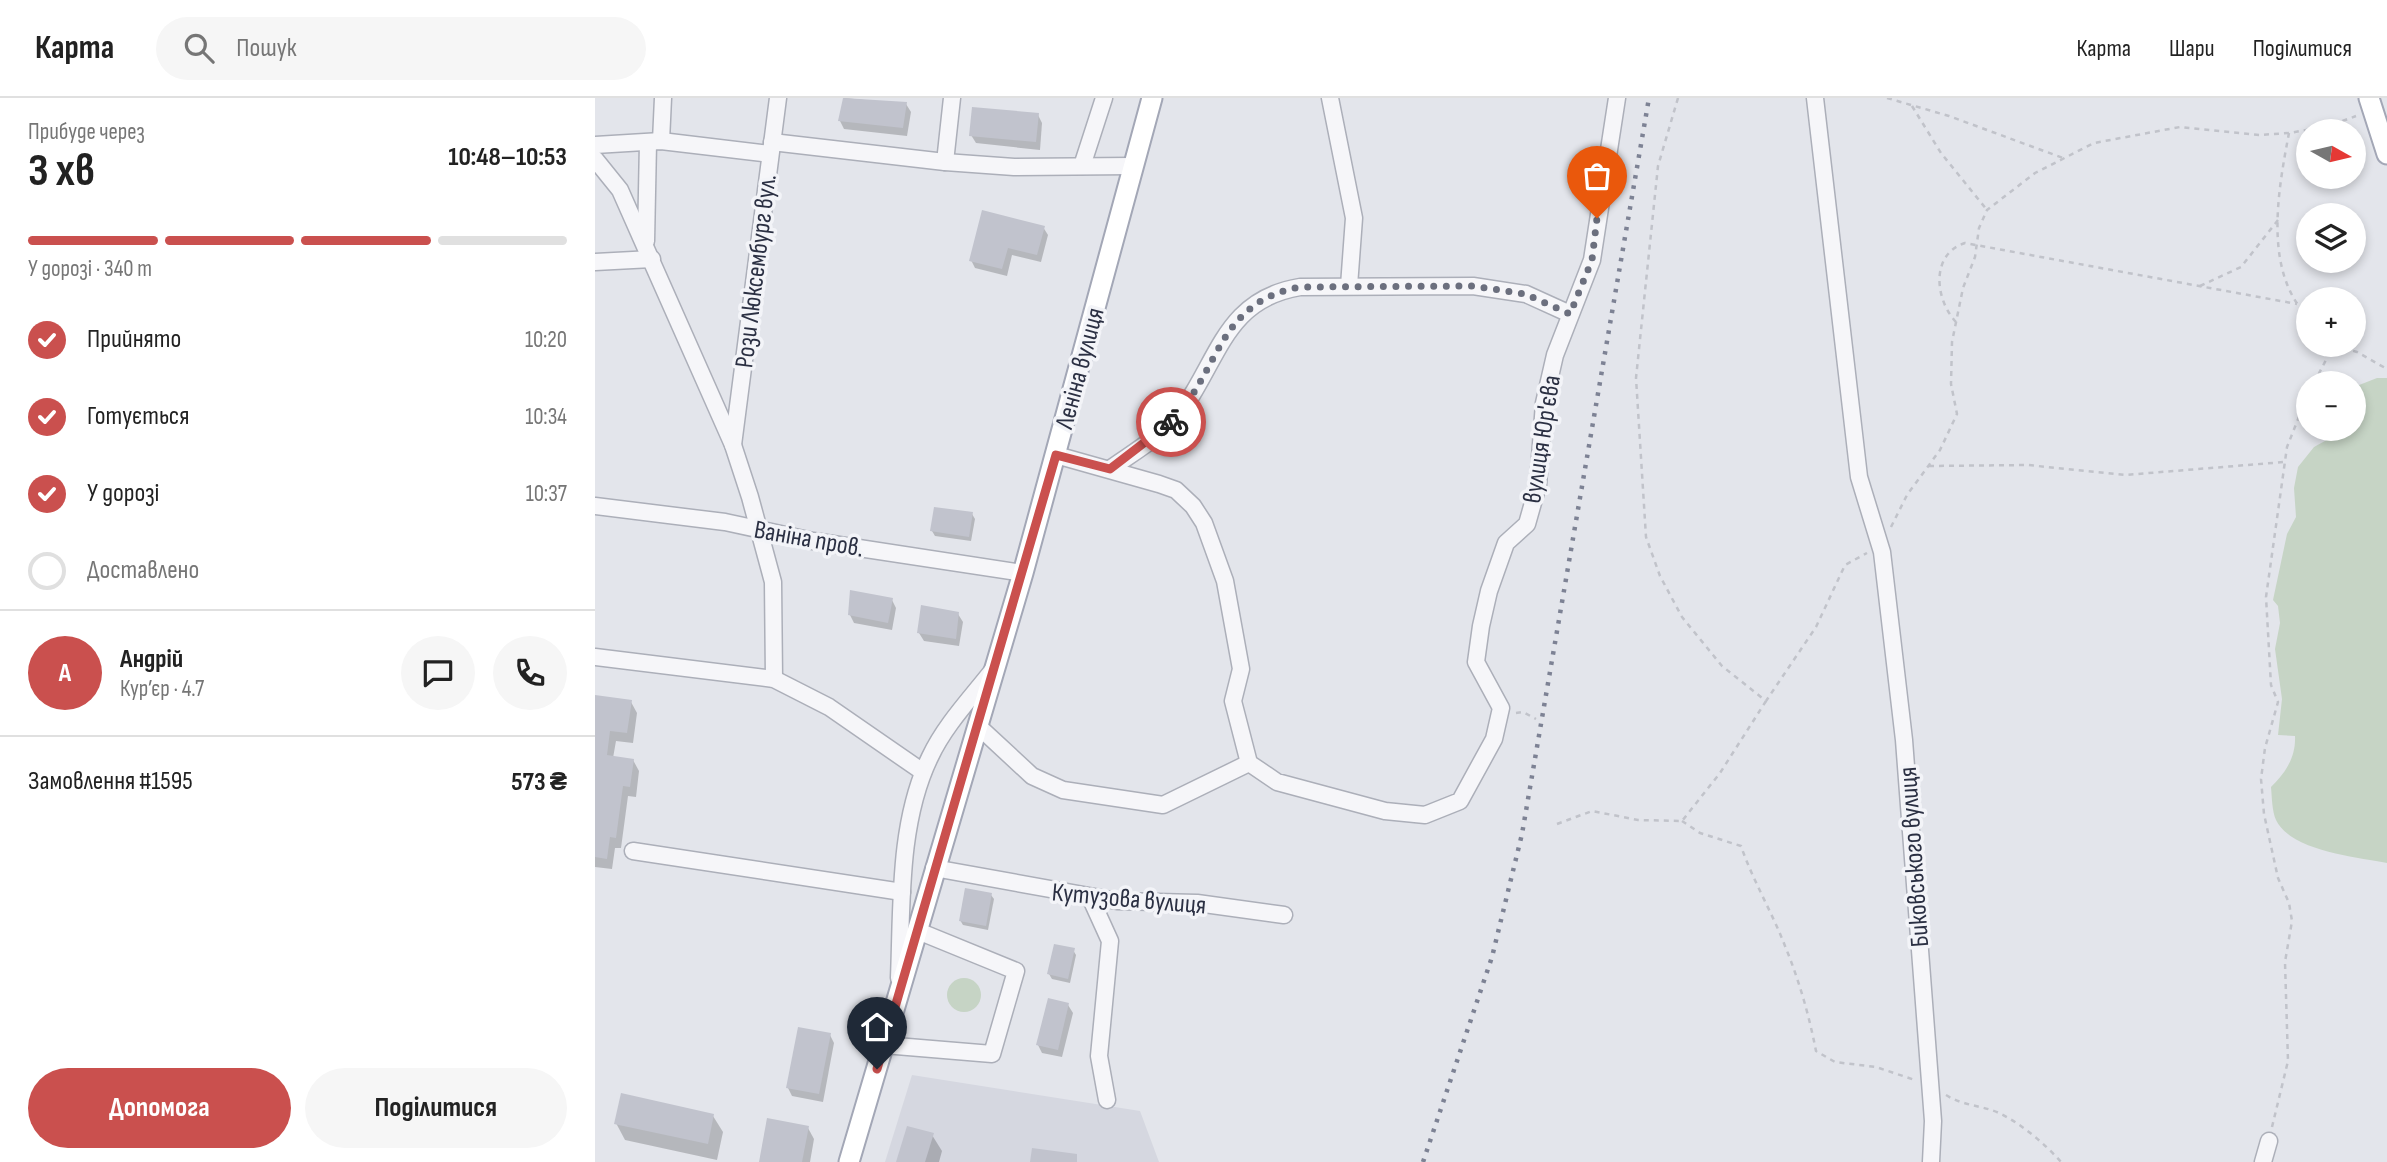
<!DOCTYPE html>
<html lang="uk">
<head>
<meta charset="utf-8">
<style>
	:root { --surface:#fff; --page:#f6f6f6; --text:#222; --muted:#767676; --line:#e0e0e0; --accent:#ca504e }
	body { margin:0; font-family:"Sofia Sans Condensed",sans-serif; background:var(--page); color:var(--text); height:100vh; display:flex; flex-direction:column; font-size:26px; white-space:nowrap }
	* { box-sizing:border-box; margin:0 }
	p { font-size:23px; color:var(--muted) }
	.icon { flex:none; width:38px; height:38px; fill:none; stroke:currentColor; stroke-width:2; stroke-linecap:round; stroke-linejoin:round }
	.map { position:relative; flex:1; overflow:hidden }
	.drawer { display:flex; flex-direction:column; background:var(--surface); width:595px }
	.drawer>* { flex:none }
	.needle { width:46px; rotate:98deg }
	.controls { position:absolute; left:1701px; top:21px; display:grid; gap:14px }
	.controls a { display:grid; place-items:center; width:70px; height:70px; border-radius:50%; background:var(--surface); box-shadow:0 4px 10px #0003; font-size:35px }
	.pin { position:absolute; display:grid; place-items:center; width:60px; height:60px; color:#fff; margin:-72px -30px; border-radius:50% 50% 50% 0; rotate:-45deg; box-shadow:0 0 7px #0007 }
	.pin .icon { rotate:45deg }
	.courier { position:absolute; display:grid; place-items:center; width:70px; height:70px; margin:-35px; border:5px solid #ca504e; border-radius:50%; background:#fff; color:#222; box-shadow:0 2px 9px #0007 }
	.head em { font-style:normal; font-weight:700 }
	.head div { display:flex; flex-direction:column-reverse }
	.head { display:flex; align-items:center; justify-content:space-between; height:119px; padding:0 28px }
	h1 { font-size:46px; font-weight:700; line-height:52px }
	.bar { display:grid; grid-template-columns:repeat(4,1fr); gap:10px 7px; align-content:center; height:84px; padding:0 28px }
	.bar i { height:9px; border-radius:5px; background:var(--line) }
	.bar .current { background:var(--accent) }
	.bar p { grid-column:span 4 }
	.line { display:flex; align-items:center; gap:18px; padding:0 28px; border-top:2px solid var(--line) }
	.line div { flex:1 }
	.round { display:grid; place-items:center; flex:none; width:74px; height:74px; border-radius:37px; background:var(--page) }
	ol { padding:0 28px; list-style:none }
	li { display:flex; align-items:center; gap:21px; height:77px }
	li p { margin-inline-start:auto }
	li .icon { padding:7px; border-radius:50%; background:var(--accent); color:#fff; stroke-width:4 }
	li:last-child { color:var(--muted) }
	li i { width:38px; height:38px; border:4px solid var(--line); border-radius:50% }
	.cta { display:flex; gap:14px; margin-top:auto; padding:14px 28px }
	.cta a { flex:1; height:80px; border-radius:42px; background:var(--accent); color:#fff; font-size:28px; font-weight:700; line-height:80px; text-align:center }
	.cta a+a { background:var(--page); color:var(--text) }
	header { display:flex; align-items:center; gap:42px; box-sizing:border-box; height:98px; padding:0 35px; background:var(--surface); border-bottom:2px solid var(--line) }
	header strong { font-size:33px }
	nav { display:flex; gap:38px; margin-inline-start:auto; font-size:24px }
	.search { width:490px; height:63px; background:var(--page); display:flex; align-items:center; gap:18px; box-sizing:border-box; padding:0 24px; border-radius:38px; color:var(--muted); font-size:26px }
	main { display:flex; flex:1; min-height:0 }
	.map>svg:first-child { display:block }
	.built { fill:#d5d7e0 }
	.green { fill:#c6d4c5 }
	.shadow { fill:#0003 }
	.building { fill:#c1c3cd }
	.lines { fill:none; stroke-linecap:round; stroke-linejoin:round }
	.minor-casing { stroke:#acafb9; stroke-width:19 }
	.major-casing { stroke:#a3a7b6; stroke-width:23 }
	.path { stroke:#c1c3ca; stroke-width:2.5; stroke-dasharray:5 5; stroke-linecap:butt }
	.minor { stroke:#f6f6f9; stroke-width:16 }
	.major { stroke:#fff; stroke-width:19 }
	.rail { stroke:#7d8294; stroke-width:4.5; stroke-dasharray:3.5 7; stroke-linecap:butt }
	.done { stroke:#6b6f7e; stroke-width:7; stroke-dasharray:0 12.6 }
	.route { stroke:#ca504e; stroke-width:9 }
	.labels { text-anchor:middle; stroke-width:7; stroke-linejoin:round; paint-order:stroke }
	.street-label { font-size:26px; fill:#2b3043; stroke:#f3f4f8 }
</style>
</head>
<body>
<header>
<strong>Карта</strong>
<div class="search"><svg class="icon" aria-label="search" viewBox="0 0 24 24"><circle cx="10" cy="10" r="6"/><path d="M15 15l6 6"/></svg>Пошук</div>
<nav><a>Карта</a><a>Шари</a><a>Поділитися</a></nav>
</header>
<main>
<section class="drawer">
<div class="head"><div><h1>3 хв</h1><p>Прибуде через</p></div><em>10:48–10:53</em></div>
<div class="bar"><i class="current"></i><i class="current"></i><i class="current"></i><i></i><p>У дорозі · 340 m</p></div>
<ol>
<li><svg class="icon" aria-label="check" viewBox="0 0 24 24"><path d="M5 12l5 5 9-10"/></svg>Прийнято<p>10:20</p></li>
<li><svg class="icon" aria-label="check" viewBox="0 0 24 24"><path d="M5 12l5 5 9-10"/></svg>Готується<p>10:34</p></li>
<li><svg class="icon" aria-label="check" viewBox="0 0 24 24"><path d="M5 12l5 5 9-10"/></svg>У дорозі<p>10:37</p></li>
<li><i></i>Доставлено</li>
</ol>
<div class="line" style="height:126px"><b class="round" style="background:var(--accent);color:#fff">А</b><div><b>Андрій</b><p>Кур’єр · 4.7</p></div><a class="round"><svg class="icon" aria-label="chat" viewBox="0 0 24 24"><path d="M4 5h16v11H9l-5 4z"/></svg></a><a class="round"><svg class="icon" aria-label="phone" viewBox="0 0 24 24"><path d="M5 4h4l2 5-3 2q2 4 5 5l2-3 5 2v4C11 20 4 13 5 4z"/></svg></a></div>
<div class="line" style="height:91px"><div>Замовлення #1595</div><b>573 ₴</b></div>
<div class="cta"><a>Допомога</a><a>Поділитися</a></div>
</section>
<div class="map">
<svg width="1792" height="1064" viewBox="0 0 1792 1064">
	<rect width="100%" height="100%" fill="#e3e5eb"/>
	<!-- built -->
	<polygon class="built" points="317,977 545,1013 564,1064 290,1064"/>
	<!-- green -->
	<g class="green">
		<path d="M 1782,280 L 1792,280 L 1792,765 C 1761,759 1696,753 1681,722 C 1677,713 1677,700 1676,689 C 1690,675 1701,660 1700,638 L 1683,637 L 1687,601 L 1680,551 L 1685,525 L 1683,508 L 1678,502 L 1692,436 L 1701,419 L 1699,390 L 1703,369 L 1719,349 L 1739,338 L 1742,331 L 1759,331 L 1759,289 Z"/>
		<circle cx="369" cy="897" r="17"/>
	</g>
	<!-- shadow -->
	<g class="shadow">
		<polygon points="249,0 311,6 316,14 312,38 249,31 245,23"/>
		<polygon points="443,17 447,25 445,52 381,45 376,37"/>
		<polygon points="448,129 453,137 446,164 417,157 412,178 380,170 376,162"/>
		<polygon points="377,416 380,421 376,443 340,438 337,433"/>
		<polygon points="297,502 301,510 297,532 259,525 255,517"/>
		<polygon points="363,516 368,524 364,548 329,543 324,535"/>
		<polygon points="0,599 36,604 42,615 38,645 21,643 18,660 38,662 44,673 41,699 33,698 26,750 20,750 17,771 0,769"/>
		<polygon points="396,797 399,801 393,832 368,827 365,822"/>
		<polygon points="478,852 481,857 475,885 457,881 454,876"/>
		<polygon points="473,907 478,915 467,959 447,955 443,947"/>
		<polygon points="235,937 239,945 228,1004 197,998 193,990"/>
		<polygon points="118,1018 128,1034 122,1062 30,1042 21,1025"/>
		<polygon points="213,1030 219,1041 215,1064 166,1064"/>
		<polygon points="337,1037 347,1053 344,1064 303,1064"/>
	</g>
	<!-- building -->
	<g class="building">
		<polygon points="248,0 312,4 308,30 243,23"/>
		<polygon points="377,9 444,15 441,44 374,38"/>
		<polygon points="387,112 450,128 442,157 413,150 407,171 374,163"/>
		<polygon points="339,409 378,414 374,439 335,433"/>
		<polygon points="255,492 298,500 293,525 253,517"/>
		<polygon points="326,507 364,514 361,541 322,535"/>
		<polygon points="0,597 37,602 32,635 15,633 12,657 39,661 35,689 28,688 21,740 15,739 12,761 0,759"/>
		<polygon points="370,790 397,795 391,828 364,823"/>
		<polygon points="459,846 480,850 473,881 452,876"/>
		<polygon points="453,900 474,905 463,952 441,947"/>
		<polygon points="203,929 236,935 224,996 191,990"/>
		<polygon points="26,995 119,1016 113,1046 19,1026"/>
		<polygon points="172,1020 214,1028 207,1064 164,1064"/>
		<polygon points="312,1028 339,1035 330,1064 301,1064"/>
		<polygon points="437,1050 482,1056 482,1064 435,1064"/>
	</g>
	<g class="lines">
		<defs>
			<g id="minor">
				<polyline points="735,0 759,120 754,188"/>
				<polyline points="1220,0 1264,379 1287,454 1309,642 1338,1023 1336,1064"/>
				<polyline points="66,43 68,0"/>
				<polyline points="177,44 350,64 419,69 537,68"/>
				<polyline points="0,47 66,43 175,56"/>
				<polyline points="0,61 25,92 138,347 155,399 178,484 179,581"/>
				<polyline points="350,64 357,0"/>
				<polyline points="487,68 509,0"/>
				<polyline points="51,143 53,45"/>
				<polyline points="0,164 57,161"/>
				<polyline points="138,347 183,0"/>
				<polyline points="461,357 564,386 581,392 598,408 609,425 630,483 646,571 638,603 654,665 682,684 790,713 830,717 865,703 899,641 906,610 881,564 886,528 894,493 911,445 932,426 943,387 949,305 960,257 997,162 1022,0"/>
				<path d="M 515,371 C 540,353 573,335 590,308 C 625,256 633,201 705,189 L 878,188 L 931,196 L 975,216"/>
				<polyline points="0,408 130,424 218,443 428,475"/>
				<polyline points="0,559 179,581 234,609 328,674"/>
				<polyline points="382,627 437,678 468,692 568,707 654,665"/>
				<polyline points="38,753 307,794"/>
				<polyline points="339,770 522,803 602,805 689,817"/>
				<polyline points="495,799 515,843 504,958 512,1002"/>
				<path d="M 304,880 C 307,808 303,725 335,659 C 350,627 376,600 397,573"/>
				<polyline points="289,947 397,956 421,873 323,833"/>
				<polyline points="1668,1064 1674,1043"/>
			</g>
			<g id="major">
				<polyline points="1774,0 1792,56"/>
				<polyline points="254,1064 428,475 557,0"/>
			</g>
		</defs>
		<!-- minor casing -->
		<use href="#minor" class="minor-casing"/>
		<!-- major casing -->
		<use href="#major" class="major-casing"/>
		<!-- path -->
		<g class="path">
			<polyline points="1083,0 1063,68 1041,280 1051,439 1065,478 1087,519 1127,568 1171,603 1221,529 1250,467 1272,455"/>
			<polyline points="1292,0 1354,18 1468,60"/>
			<polyline points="1317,8 1346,55 1392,112"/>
			<path d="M 1694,35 C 1683,93 1668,173 1713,219"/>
			<polyline points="1605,188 1646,169 1683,122"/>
			<path d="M 1361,224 C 1340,202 1335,156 1370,145 L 1702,206"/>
			<polyline points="1739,247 1762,254 1792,271"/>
			<polyline points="1719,285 1732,260 1730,247"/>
			<polyline points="1334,368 1433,367 1530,377 1689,364"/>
			<polyline points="1296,429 1312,397 1345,352 1362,316 1356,286 1357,244 1368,190 1380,159 1384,130 1392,112 1440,75 1499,45 1585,29 1664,37 1694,35 1734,28 1761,18"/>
			<polyline points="921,615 928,614 941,621"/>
			<path d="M 1087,723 L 1105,735 L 1146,748 C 1158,783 1177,814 1190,848 C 1204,882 1214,917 1221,953 L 1240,964 L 1281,969 L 1320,982"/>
			<polyline points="962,726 997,713 1043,722 1087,723 1125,675 1171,603"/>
			<path d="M 1351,997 C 1368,1008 1386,1007 1404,1015 C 1427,1026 1450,1046 1466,1064"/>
			<polyline points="1677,1029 1693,963 1690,864 1697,823 1694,805 1683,780 1669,716 1666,681 1670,650 1683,604 1676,587 1671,499 1692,349 1713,296"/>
		</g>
		<!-- minor -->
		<use href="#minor" class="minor"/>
		<!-- major -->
		<use href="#major" class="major"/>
		<!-- rail -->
		<polyline class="rail" points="828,1064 897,859 927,736 1054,0"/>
	</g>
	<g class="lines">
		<!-- done -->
		<path class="done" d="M 576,324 C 625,274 622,204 705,189 L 878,188 L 930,196 L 975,216 L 997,162 L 1002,120"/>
		<!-- route -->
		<polyline class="route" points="282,971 461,357 515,371 576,324"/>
	</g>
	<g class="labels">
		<!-- street labels -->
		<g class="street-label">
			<text transform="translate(160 173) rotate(-83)" y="9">Рози Люксембург вул.</text>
			<text transform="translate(484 270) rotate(-75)" y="9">Леніна вулиця</text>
			<text transform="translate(946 341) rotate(-81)" y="9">вулиця Юр'єва</text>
			<text transform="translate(214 440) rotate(10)" y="9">Ваніна пров.</text>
			<text transform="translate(1318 759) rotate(-94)" y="9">Биковського вулиця</text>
			<text transform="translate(534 800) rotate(5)" y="9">Кутузова вулиця</text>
		</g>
	</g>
</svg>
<div class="controls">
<a><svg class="needle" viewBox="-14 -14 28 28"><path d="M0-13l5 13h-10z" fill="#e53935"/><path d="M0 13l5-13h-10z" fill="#767676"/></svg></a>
<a><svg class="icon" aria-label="layers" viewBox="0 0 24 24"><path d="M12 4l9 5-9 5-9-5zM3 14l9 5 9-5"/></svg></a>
<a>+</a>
<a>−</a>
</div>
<div class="pin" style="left:1002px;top:120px;background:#ea580c"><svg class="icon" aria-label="bag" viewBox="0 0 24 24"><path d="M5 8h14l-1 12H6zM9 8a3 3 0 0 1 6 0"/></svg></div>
<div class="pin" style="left:282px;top:971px;background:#1f2937"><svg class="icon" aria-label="home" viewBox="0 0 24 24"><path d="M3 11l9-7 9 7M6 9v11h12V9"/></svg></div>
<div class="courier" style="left:576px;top:324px"><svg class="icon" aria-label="bike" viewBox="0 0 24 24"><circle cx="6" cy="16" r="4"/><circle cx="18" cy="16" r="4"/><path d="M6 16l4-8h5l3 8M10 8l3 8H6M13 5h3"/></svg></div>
</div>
</main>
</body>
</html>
